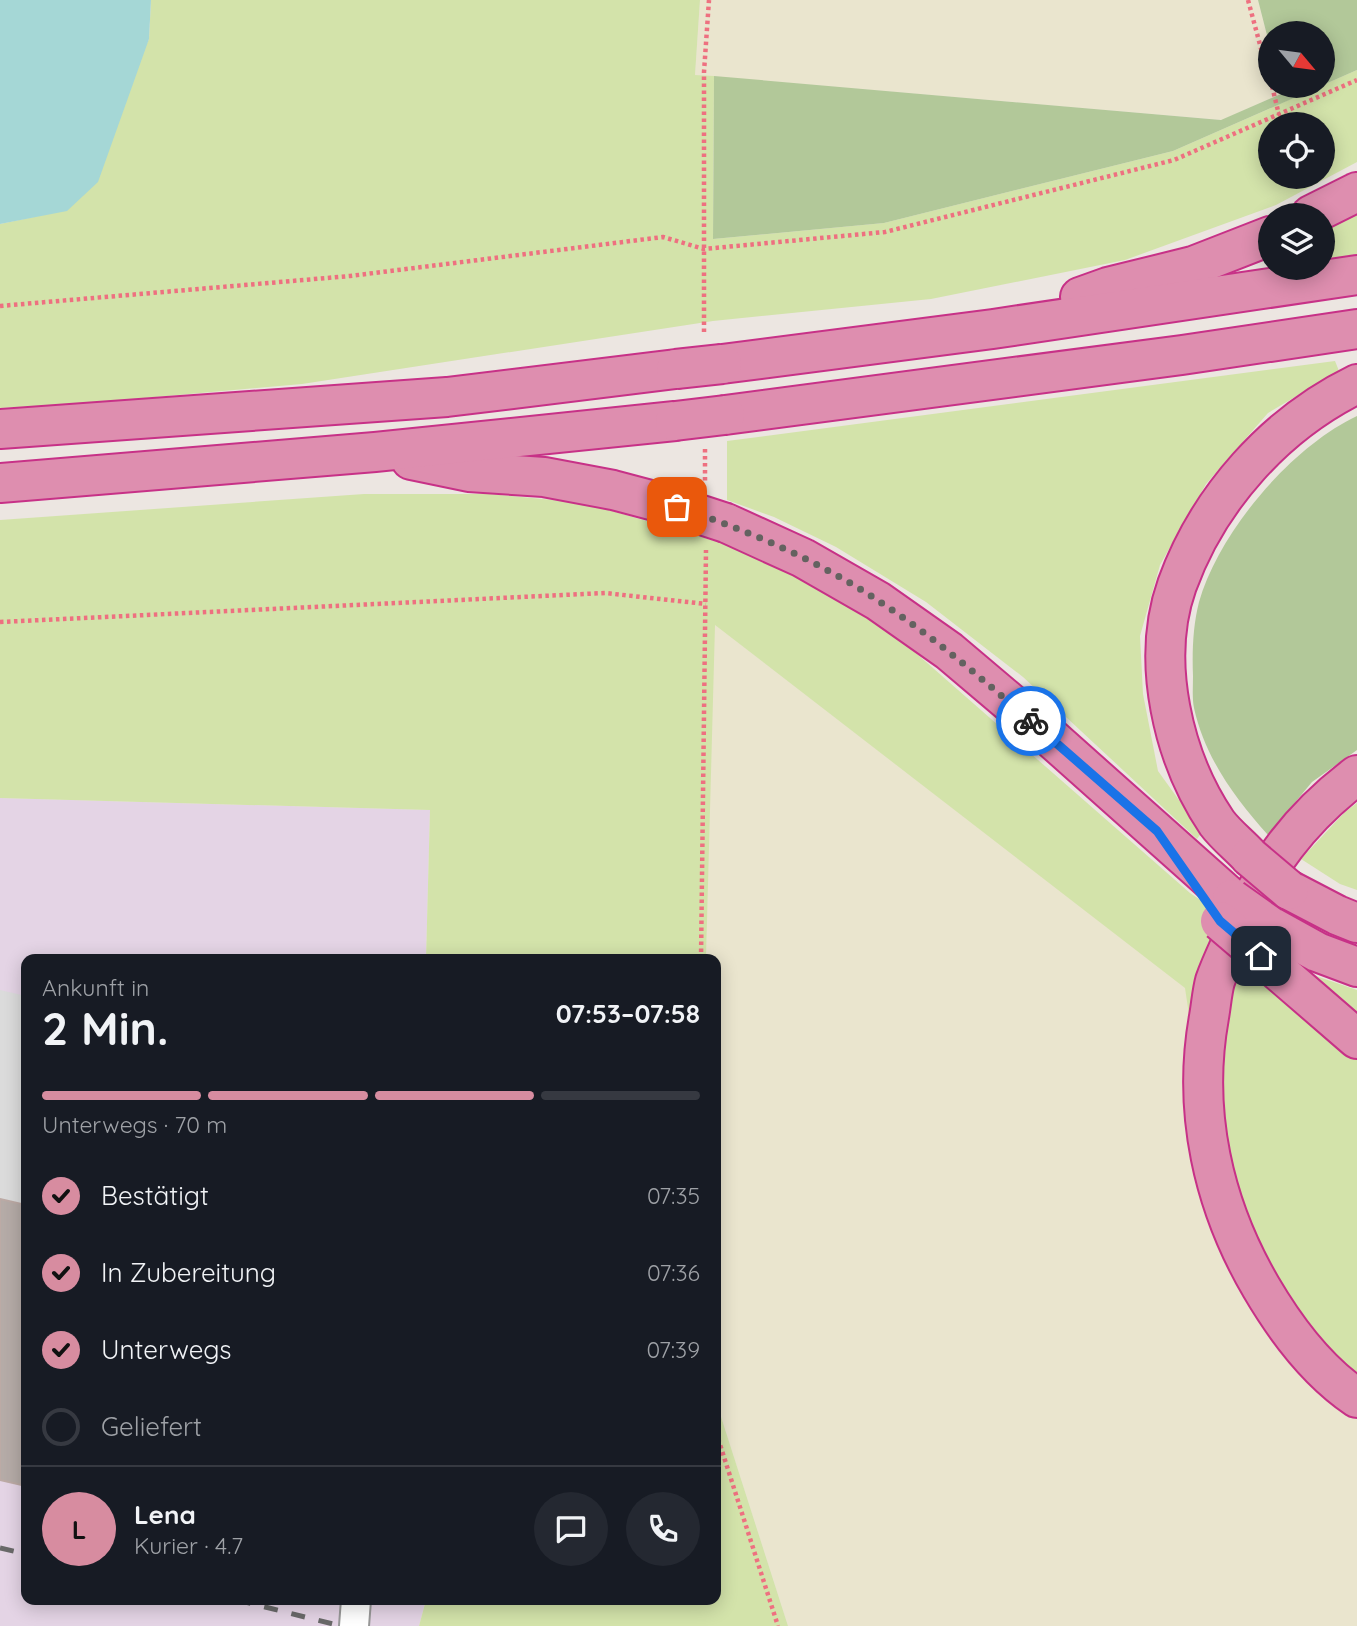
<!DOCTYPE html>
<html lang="de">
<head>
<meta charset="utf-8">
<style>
	:root { --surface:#171b24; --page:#242831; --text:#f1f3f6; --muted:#9ea1a6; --line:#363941; --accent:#d78ca0 }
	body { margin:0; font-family:Quicksand,sans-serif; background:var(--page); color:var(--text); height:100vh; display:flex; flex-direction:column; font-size:26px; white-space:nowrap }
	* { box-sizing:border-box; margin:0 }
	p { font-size:23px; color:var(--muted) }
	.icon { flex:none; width:38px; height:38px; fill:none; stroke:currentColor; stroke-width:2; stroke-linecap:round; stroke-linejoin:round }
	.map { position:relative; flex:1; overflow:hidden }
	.details { position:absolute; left:21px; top:954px; width:700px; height:651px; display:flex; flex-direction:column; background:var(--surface); border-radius:14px; box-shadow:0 4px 18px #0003 }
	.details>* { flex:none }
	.needle { width:46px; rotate:119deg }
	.buttons { position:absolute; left:1258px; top:21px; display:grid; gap:14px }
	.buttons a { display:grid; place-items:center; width:77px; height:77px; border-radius:50%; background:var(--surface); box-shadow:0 4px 18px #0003; font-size:35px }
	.pin { position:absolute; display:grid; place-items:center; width:60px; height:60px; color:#fff; margin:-30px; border-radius:14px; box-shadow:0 4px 10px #0006 }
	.courier { position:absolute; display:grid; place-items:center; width:70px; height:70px; margin:-35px; border:5px solid #1a73e8; border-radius:50%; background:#fff; color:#222; box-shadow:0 2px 9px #0007 }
	.overview em { font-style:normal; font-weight:800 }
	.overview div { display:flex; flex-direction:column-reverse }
	.overview { display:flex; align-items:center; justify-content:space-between; height:119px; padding:0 21px }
	h1 { font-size:46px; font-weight:800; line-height:52px }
	.bar { display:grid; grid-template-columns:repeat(4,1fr); gap:10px 7px; align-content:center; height:84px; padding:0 21px }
	.bar i { height:9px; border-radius:5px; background:var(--line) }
	.bar .on { background:var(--accent) }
	.bar p { grid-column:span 4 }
	.line { display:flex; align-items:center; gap:18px; padding:0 21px; border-top:2px solid var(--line) }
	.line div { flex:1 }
	.round { display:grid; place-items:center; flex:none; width:74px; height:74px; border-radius:37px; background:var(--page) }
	ol { padding:0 21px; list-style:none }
	li { display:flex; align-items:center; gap:21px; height:77px }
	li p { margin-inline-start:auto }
	li .icon { padding:7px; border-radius:50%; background:var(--accent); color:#111; stroke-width:4 }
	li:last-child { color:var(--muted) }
	li i { width:38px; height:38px; border:4px solid var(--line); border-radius:50% }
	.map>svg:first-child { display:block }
	.industrial { fill:#e4d4e5 }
	.farmland { fill:#eae5ce }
	.grass { fill:#d3e3aa; fill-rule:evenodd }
	.forest { fill:#b2c899 }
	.parking { fill:#dbdbdb }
	.water { fill:#a5d7d6 }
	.building { fill:#b5aba7; stroke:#bcaaa5; stroke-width:2 }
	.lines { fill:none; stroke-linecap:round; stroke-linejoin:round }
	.street-casing { stroke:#989898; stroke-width:32 }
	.highway-casing { stroke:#c73187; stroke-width:42 }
	.path { stroke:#ee7080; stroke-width:4.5; stroke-dasharray:3.5 3.5; stroke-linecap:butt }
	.street { stroke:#fff; stroke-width:28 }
	.highway { stroke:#de8eaf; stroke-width:38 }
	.rail { stroke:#696969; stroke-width:5; stroke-dasharray:14 14; stroke-linecap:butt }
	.highway-bridge-casing { stroke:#c73187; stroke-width:42; stroke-linecap:butt }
	.highway-bridge { stroke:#de8eaf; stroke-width:38 }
	.done { stroke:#646260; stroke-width:7; stroke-dasharray:0 12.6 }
	.route { stroke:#1a73e8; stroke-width:9 }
</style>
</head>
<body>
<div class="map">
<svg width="1357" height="1626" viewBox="0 0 1357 1626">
	<rect width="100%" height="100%" fill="#ece6e1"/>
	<!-- industrial -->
	<polygon class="industrial" points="0,798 430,810 426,959 26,959 26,1600 426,1600 419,1626 0,1626"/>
	<!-- farmland -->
	<g class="farmland">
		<polygon points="700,0 1258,0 1270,47 1270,86 1281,86 1283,93 1222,120 695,75"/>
		<polygon points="714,624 1186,988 1204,1115 1357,1398 1357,1626 788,1626 716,1401 716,959 706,959"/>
	</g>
	<!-- grass -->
	<g class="grass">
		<path d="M 151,0 L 700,0 L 695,75 L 714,76 L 713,239 L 884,223 L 1173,151 L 1357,70 L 1357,162 L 1276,205 L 1125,260 L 931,299 L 713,321 L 302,384 L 78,404 L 0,408 L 0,224 L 67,210 L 149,39 ZM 1270,124 L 1323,124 L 1323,177 L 1270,177 Z"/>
		<polygon points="1357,213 1357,254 1323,260 1323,231"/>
		<polygon points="1335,361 1339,371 1268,413 1206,484 1160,565 1140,636 1143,694 1158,771 1202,832 1197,839 1023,677 926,602 836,547 774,517 727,500 727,441"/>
		<polygon points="364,494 490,494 585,503 718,542 798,573 885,626 1190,893 1313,975 1357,990 1357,1398 1296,1339 1204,1115 1185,988 715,625 706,959 426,959 430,810 0,798 0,520"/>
		<polygon points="1357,803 1357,890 1340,884 1301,859 1345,812"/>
		<polygon points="716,1401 788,1626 419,1626 426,1600 716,1600"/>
	</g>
	<!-- forest -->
	<g class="forest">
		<polygon points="1258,0 1357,0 1357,70 1323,85 1323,33 1270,33 1270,47"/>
		<polygon points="714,76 1221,120 1283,93 1281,86 1321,86 1173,151 884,223 713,239"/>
		<path d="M 1357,416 L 1357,750 L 1312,782 L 1268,835 C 1235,798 1205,758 1194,708 C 1192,698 1193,686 1193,676 C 1192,652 1193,625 1199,602 C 1219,532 1291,447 1357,416 Z"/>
	</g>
	<!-- parking -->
	<polygon class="parking" points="0,990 26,996 26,1205 0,1199"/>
	<!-- water -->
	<polygon class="water" points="0,0 151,0 149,39 98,182 67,211 0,224"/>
	<!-- building -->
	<polygon class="building" points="0,1199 26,1205 26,1486 0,1480"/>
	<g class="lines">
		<defs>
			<polyline id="street" points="354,1626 356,1600"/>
			<g id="highway">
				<polyline points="1311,215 1357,192"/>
				<polyline points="1080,297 1108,287 1193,266 1270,236"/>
				<polyline points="722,364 993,329 1357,275"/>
				<polyline points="725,415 1182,355 1357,329"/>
				<polyline points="0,429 447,397 676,369"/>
				<polyline points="411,460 469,472 544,477 613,490 677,507"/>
				<polyline points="0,483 375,452 675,421"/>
				<polyline points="726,523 803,558 878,601 949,651 1040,728 1232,899"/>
				<path d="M 1357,775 C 1300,818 1264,867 1236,932 C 1229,948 1221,964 1215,981 C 1212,992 1211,1006 1209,1017 C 1192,1111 1213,1205 1261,1287 C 1285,1328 1317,1371 1357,1398"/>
				<path d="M 1250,857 C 1240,846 1226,835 1217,823 C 1173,758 1150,661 1177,585 C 1208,499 1275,424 1357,384"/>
				<polyline points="1289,890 1337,915 1357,923"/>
				<polyline points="1270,926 1317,952 1357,967"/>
				<polyline points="1261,956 1357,1039"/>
			</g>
		</defs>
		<!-- street casing -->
		<use href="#street" class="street-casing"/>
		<!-- highway casing -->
		<use href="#highway" class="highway-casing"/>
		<!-- path -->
		<g class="path">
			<polyline points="1248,0 1270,82"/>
			<polyline points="1272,86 1279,115"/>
			<polyline points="0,306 350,276 663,237 704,249 885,232 1174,160 1357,80"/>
			<polyline points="704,332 704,72 709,0"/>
			<polyline points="705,449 705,482"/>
			<polyline points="0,622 605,593 706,604"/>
			<polyline points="701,959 706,550"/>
			<polyline points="716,1432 778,1626"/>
		</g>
		<!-- street -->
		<use href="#street" class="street"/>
		<!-- highway -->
		<use href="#highway" class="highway"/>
		<!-- rail -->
		<g class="rail">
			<polyline points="0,1548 26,1554"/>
			<polyline points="237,1600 341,1626"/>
		</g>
		<defs>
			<g id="highway-bridge">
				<polyline points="676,369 722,364"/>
				<polyline points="675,421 725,415"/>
				<polyline points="677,507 726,523"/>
				<polyline points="1250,857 1289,890"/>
				<polyline points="1232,899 1270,926"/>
				<polyline points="1220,921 1261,956"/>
			</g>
		</defs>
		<!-- highway-bridge casing -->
		<use href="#highway-bridge" class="highway-bridge-casing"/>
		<!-- highway-bridge -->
		<use href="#highway-bridge" class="highway-bridge"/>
	</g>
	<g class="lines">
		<!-- done -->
		<path class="done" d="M 677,507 C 747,530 818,560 880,602 C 934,637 982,679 1031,721"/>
		<!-- route -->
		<polyline class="route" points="1031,721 1157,831 1220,921 1261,956"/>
	</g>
</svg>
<div class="buttons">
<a><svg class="needle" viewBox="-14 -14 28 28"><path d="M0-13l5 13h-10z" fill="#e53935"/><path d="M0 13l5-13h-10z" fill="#9ea1a6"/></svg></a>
<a><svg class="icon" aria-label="locate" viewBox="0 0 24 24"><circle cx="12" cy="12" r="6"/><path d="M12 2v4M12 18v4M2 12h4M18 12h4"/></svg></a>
<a><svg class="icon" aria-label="layers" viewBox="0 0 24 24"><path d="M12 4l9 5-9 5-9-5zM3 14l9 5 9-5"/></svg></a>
</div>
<div class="pin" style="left:677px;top:507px;background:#ea580c"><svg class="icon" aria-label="bag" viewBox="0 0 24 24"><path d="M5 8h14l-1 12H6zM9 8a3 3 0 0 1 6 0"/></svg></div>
<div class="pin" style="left:1261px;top:956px;background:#1f2937"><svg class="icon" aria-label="home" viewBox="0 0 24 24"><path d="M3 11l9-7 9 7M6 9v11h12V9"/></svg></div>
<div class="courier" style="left:1031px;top:721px"><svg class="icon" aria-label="bike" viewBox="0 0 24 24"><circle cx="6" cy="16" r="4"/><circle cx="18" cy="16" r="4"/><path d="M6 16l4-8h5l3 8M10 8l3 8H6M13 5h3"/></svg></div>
<section class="details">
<div class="overview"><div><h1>2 Min.</h1><p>Ankunft in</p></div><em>07:53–07:58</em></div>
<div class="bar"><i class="on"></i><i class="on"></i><i class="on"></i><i></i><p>Unterwegs · 70 m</p></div>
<ol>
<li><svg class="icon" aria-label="check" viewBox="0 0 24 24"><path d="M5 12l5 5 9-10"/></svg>Bestätigt<p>07:35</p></li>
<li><svg class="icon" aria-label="check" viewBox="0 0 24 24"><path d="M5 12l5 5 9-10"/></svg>In Zubereitung<p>07:36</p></li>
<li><svg class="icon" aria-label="check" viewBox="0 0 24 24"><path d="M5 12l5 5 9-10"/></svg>Unterwegs<p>07:39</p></li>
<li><i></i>Geliefert</li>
</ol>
<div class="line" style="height:126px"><b class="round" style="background:var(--accent);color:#111">L</b><div><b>Lena</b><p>Kurier · 4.7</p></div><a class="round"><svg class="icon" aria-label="chat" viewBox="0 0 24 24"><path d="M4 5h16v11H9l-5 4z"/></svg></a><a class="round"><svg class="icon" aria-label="phone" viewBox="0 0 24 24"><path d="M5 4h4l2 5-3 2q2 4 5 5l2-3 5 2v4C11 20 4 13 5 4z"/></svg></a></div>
</section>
</div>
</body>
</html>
